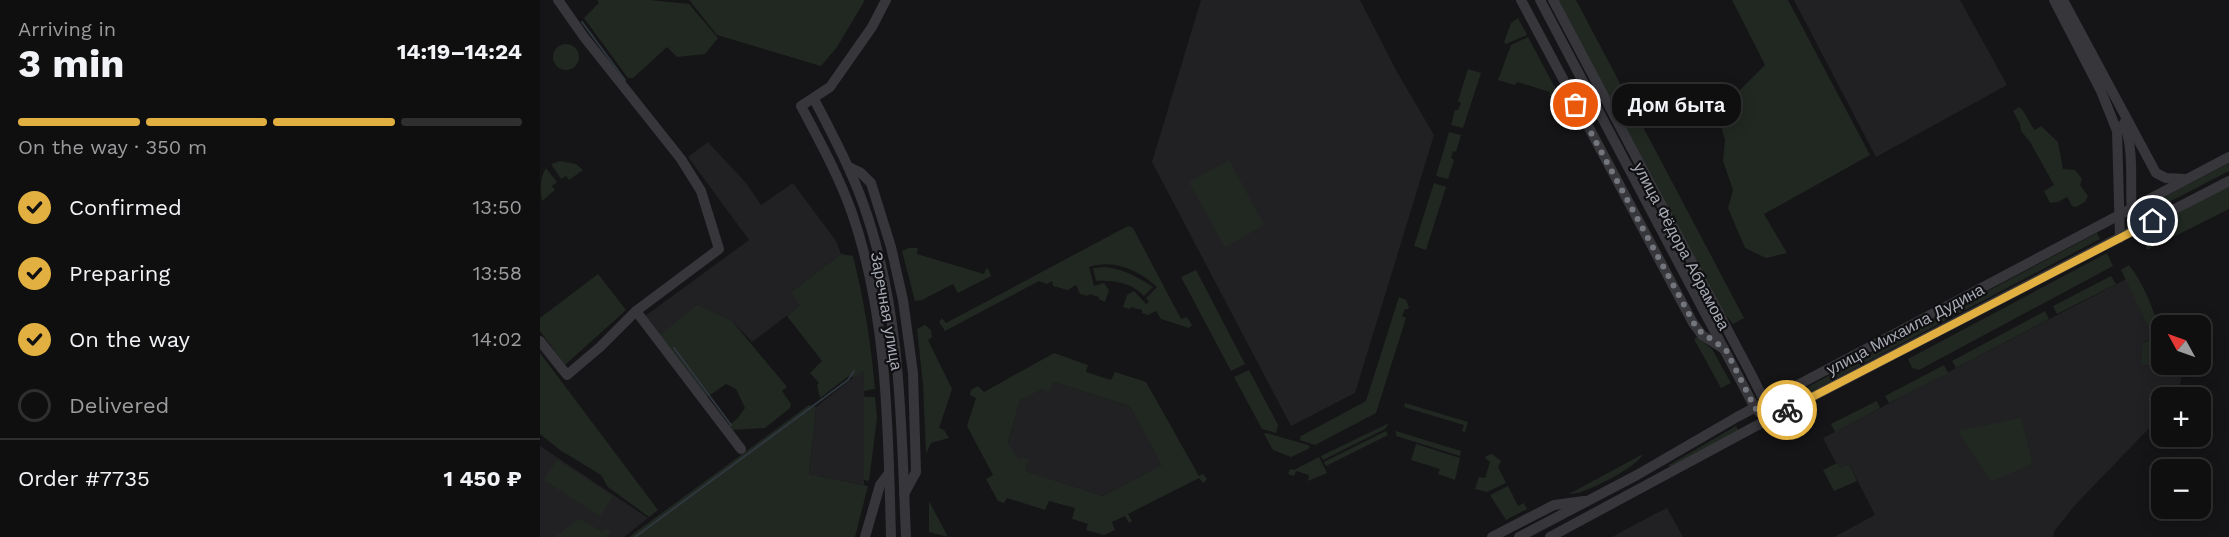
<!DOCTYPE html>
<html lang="en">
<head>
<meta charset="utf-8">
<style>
	:root { --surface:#100f10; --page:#1e1d1e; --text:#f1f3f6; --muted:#9c9c9f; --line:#302f30; --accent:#e1b041 }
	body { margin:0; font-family:"Work Sans",sans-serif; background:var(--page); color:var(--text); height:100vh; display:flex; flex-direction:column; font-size:22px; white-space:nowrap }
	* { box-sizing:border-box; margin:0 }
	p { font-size:20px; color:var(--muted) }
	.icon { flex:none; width:33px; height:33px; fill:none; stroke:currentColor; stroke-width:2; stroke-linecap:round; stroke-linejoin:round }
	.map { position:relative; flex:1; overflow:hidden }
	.panel { display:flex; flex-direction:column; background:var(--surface); width:540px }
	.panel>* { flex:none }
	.needle { width:39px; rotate:310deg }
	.buttons { position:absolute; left:1611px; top:315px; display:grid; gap:12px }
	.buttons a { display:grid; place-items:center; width:60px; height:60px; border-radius:12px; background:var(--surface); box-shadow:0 3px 15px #0003,0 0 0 2px var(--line); font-size:30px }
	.pin { position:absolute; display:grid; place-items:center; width:51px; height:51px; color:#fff; margin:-26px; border:3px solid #fff; border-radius:50%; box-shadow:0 2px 6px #0007 }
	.courier { position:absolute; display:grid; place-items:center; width:60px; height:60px; margin:-30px; border:4px solid #e1b041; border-radius:50%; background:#fff; color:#222; box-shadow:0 2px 8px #0007 }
	.bubble { position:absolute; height:42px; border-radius:18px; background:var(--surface); box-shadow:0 3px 15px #0003,0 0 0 2px var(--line); font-size:20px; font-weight:700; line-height:42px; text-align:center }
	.headline em { font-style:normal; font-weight:700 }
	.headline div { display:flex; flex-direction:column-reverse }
	.headline { display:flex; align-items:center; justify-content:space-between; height:102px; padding:0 18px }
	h1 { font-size:39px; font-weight:700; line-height:45px }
	.bar { display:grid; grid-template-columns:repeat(4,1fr); gap:9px 6px; align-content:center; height:72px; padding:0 18px }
	.bar i { height:8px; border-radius:4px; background:var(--line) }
	.bar .current { background:var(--accent) }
	.bar p { grid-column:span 4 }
	.line { display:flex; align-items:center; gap:15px; padding:0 18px; border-top:2px solid var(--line) }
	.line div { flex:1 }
	ol { padding:0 18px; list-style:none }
	li { display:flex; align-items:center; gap:18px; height:66px }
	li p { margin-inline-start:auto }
	li .icon { padding:6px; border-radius:50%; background:var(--accent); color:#111; stroke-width:4 }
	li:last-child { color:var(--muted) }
	li i { width:33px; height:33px; border:3px solid var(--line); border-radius:50% }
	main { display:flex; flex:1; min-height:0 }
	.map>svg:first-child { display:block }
	.built { fill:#212123 }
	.green { fill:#212822; fill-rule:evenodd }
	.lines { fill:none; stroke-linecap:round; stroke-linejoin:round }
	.stream { stroke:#2f373e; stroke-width:2 }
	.minor { stroke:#36363b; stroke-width:10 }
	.done { stroke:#74767d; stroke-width:6; stroke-dasharray:0 10.8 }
	.route { stroke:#e1b041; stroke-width:8 }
	.labels { text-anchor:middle; stroke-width:4.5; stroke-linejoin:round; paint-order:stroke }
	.street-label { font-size:16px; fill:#a7abb5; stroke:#100f11 }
</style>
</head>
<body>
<main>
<section class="panel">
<div class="headline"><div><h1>3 min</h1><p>Arriving in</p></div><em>14:19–14:24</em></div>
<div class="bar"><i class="current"></i><i class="current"></i><i class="current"></i><i></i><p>On the way · 350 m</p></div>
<ol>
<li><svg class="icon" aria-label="check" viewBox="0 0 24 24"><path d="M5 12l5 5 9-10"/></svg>Confirmed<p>13:50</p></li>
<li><svg class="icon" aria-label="check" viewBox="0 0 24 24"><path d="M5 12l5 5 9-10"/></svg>Preparing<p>13:58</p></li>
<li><svg class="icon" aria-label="check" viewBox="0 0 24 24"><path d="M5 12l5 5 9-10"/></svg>On the way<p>14:02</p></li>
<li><i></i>Delivered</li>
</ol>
<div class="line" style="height:78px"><div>Order #7735</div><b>1 450 ₽</b></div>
</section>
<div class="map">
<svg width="1689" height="537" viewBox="0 0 1689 537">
	<rect width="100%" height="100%" fill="#151416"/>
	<!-- built -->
	<g class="built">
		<polygon points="661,0 820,0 856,70 894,135 815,393 751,426 612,162"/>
		<polygon points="1254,0 1420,0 1467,85 1336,157"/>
		<polygon points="168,142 206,183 221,205 253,183 296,241 301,254 251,292 261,305 212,342 192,321 120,335 105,316 209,240 148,157"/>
		<polygon points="1586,279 1613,337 1605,342 1601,364 1642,374 1640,384 1634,397 1622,398 1621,416 1536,504 1515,530 1513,537 1294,537 1335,515 1309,464 1299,469 1283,438"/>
		<polygon points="323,370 326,427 324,485 269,474 276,407"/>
		<polygon points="513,382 590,406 623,465 563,496 484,471 468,442 480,400"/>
		<polygon points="0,446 108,518 84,537 0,537"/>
		<polygon points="1127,508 1143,537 1072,537 1113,515"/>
	</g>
	<!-- green -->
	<g class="green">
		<polygon points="57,0 109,0 149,4 178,38 165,54 137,57 127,47 93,78 88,78 44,18 59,3"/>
		<polygon points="149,0 325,0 297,47 281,66 177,35"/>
		<polygon points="1017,0 1036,0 1204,318 1193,324 1181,310"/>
		<polygon points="1192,0 1248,0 1330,155 1224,214 1247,253 1226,258 1205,248 1188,208 1193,190 1183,161 1185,140 1180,123 1186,104 1225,65"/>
		<polygon points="978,18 987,35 966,44 964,42 971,23"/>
		<polygon points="988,37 1020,97 1009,96 1010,92 977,82 975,85 958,80 971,45"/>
		<circle cx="26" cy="57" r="13"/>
		<polygon points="928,69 941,73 923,128 911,125 915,110 918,110 921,103 918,101"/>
		<path d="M 1479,107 C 1487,113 1488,122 1495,130 L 1501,126 L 1518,142 L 1523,169 L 1535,170 L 1542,179 L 1540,185 L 1548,196 L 1545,202 L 1536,207 L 1532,206 L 1527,197 L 1518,202 L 1510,203 L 1504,191 L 1514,185 L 1490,142 L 1481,131 L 1480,124 L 1473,111 Z"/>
		<polygon points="909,132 921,135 916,152 913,151 911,158 914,160 908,179 896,176"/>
		<polygon points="689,160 724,225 685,247 649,182"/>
		<polygon points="20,161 36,164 43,170 29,180 26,176 21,179 11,164"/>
		<polygon points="1689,163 1689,171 1602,216 1598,215 1598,211"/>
		<path d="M 6,168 L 17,182 L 12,186 L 15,190 L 2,201 C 0,190 0,177 6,168 Z"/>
		<polygon points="894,183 906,187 886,250 874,246"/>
		<polygon points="1689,186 1689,209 1607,250 1604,237 1609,228"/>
		<path d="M 588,226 L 593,228 L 641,319 L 647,317 L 652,325 L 649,328 L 621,319 L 616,311 L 608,315 L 602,313 L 602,310 L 591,307 L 590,309 L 583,307 L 587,295 L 594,291 L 606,304 L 609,302 L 606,298 L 617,287 C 598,270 574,259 549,267 L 554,286 L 564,283 L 569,290 L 565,302 L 559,299 L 559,297 L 549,294 L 548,296 L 540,294 L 536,285 L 528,290 L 513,286 L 512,281 L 507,284 L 499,281 L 405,331 L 399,322 L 402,318 L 406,323 Z"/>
		<polygon points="1557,233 1560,239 1249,403 1247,398"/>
		<polygon points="369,248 378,248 377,254 444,274 446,268 449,270 451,276 418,293 413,284 382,300 375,301 362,251"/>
		<polygon points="1567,253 1573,266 1379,370 1372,368 1368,359"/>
		<path d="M 301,254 L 313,256 C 324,300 331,343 335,389 L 324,391 L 323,371 L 313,378 L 310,375 L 280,398 L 277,385 L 279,383 L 270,373 L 282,361 L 247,316 L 260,305 L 251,292 Z"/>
		<path d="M 1589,265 C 1601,279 1618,316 1619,334 C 1619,345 1615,356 1612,366 L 1601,364 L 1603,344 L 1613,337 L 1581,270 Z"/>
		<path d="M 565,267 C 584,269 597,277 613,287 L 604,296 C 592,283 574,280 556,281 L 553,268 Z"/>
		<polygon points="656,270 705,364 691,371 641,277"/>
		<polygon points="58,274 86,310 25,365 0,331 0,318"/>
		<polygon points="1571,276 1576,284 1517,314 1513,306"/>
		<polygon points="859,297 866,300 869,307 868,309 865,309 862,316 866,318 836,413 775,445 760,440 761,436 826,401"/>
		<polygon points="157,305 192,321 247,387 242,391 251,404 250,408 225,428 192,430 188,426 198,418 205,408 196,389 186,384 167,397 120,335"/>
		<polygon points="1505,311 1509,319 1416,368 1412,361"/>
		<polygon points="385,325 391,330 392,337 388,340 412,389 399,428 404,430 409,438 391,443 386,454 383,385 377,329"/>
		<polygon points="1157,337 1172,349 1191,383 1181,388 1154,339"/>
		<polygon points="0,353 118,510 109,517 68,487 61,475 20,450 0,434"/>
		<path d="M 514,353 L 548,365 L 546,372 L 571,380 L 575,372 L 606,382 L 659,476 L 663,474 L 667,479 L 663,483 L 659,478 L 588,514 L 592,521 L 589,523 L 585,516 L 572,522 L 575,530 L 564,535 L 546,530 L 548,524 L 532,519 L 535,508 L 509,501 L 505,510 L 467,498 L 464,503 L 458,501 L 446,479 L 453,475 L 427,426 L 436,398 L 430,395 L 431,390 L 438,386 L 444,392 ZM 513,382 L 590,406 L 622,465 L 563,496 L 485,471 L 489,458 L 478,459 L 468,442 L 480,400 L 502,389 L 509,392 Z"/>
		<polygon points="1404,365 1408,373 1349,403 1345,396"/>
		<polygon points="709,370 738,425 736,433 722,429 694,377"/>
		<polygon points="324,397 335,397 337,418 329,481 324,480"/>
		<polygon points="1337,401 1340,408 1295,432 1291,424"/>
		<polygon points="865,403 928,422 925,432 922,431 924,425 864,407"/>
		<polygon points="269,405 276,407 269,474 328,486 315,537 89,537"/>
		<polygon points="1481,418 1492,461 1490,465 1451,481 1418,431"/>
		<polygon points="849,423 845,429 783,460 781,456"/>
		<polygon points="1196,426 1198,430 1130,467 1129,465"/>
		<polygon points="846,431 848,435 786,466 784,462"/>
		<polygon points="856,431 921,451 920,456 856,436"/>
		<polygon points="727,433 768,445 770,448 751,457 733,450 724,434"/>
		<polygon points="876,444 920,458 915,480 898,474 900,469 871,460"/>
		<polygon points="952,454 961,461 958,467 966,483 947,492 935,489 939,477 945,478 950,462 945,458 946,456"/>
		<path d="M 1103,454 C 1097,467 1044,495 1029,494 Z"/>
		<polygon points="779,457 787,473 768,481 769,475 756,471 754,476 748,474 750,469 754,470"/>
		<polygon points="17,460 73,496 60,516 4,480"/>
		<polygon points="1297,463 1300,468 1309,464 1317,481 1294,491 1283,470"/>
		<polygon points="968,486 978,506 984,503 987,509 966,520 950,495"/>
		<polygon points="389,501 408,537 389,532"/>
		<polygon points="39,519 63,532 67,529 71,532 65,537 15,537"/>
	</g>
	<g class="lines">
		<!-- stream -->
		<g class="stream">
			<polyline points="42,22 85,80"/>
			<polyline points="134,348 191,425"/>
			<polyline points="95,537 308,380 314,371"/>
		</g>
		<!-- minor -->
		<g class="minor">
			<path d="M 346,0 L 332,27 L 290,87 L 261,106 C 279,140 299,176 312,213 C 348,317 348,428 351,537"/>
			<polyline points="981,0 1153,323 1162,335 1184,349"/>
			<polyline points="1000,0 1215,408 1227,420"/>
			<polyline points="1013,0 1211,374 1225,402 1226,408"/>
			<polyline points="1514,0 1561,91 1577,131 1580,238"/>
			<polyline points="1523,0 1616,173 1626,178 1646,179"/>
			<path d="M 274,99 C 292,134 311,169 324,206 C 362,313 361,426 366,537"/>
			<path d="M 1584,123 C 1597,157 1587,196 1594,231"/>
			<polyline points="309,167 321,173 331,183 351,247 363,300 373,373 376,472 364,494"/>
			<polyline points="96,311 201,449"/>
			<polyline points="0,341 27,375 60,347 96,311 179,249 161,191 141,159 44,37 18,0"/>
			<polyline points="325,537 340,485 349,473"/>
			<polyline points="952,537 1014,505 1044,501"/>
			<polyline points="979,537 1097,475 1197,417 1689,157"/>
			<polyline points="1010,537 1227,420 1689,181"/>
		</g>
	</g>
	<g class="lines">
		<!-- done -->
		<polyline class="done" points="1036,105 1157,329 1186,350 1215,408 1227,420 1247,410"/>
		<!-- route -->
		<polyline class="route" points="1247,410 1613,221"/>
	</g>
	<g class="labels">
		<!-- street labels -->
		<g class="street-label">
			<text transform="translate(1142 246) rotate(62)" y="6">улица Фёдора Абрамова</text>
			<text transform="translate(347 311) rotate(80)" y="6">Заречная улица</text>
			<text transform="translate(1365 329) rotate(-28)" y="6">улица Михаила Дудина</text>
		</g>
	</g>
</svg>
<div class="buttons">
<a><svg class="needle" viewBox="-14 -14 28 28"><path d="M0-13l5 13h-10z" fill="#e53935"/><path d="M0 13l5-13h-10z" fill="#9c9c9f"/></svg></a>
<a>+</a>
<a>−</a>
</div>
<div class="pin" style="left:1036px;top:105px;background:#ea580c"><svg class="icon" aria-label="bag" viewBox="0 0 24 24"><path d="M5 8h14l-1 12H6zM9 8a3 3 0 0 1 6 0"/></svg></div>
<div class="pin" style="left:1613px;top:221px;background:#1f2937"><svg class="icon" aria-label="home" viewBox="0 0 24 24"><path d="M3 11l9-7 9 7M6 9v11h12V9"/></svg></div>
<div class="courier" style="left:1247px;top:410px"><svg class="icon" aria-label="bike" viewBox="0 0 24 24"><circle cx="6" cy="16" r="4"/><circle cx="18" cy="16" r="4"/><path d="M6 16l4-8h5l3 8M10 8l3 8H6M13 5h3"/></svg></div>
<div class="bubble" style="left:1072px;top:84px;width:129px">Дом быта</div>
</div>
</main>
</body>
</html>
